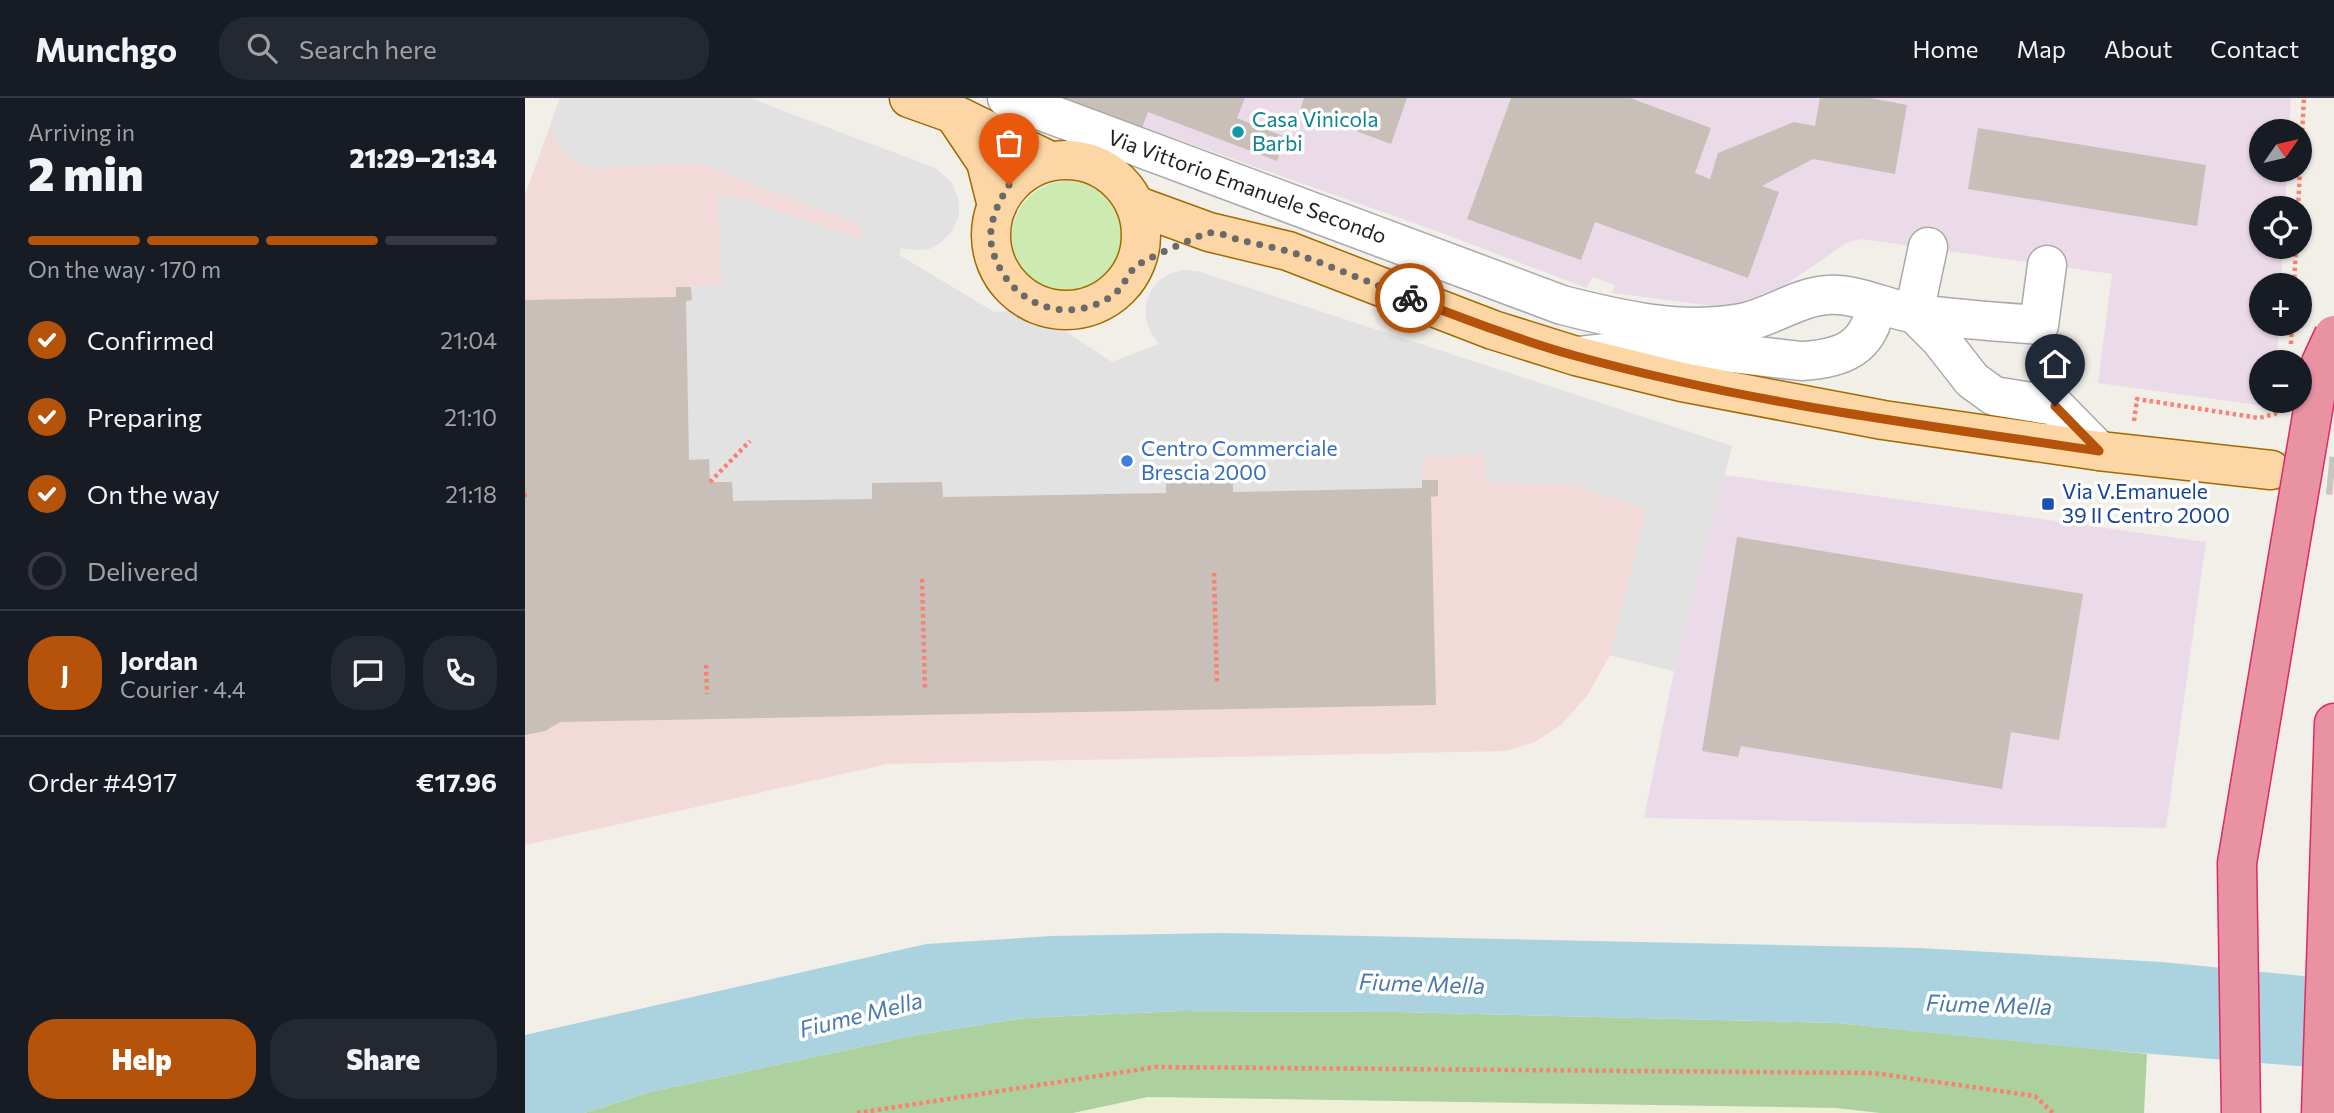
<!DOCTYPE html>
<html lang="en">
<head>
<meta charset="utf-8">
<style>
	:root { --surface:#171b24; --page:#242831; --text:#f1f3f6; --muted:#9ea1a6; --line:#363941; --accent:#b45309 }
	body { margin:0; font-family:Commissioner,sans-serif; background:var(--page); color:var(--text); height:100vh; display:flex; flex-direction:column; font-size:26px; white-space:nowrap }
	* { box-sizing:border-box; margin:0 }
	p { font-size:23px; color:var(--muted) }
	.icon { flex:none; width:38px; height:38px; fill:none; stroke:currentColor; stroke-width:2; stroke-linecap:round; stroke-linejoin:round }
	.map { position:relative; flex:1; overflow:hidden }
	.panel { display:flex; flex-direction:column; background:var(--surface); width:525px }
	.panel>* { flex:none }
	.needle { width:46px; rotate:56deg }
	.tools { position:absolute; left:1724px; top:21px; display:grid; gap:14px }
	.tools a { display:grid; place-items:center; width:63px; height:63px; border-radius:50%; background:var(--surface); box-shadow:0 2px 5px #0004; font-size:35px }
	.pin { position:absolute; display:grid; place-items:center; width:60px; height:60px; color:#fff; margin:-72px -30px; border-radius:50% 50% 50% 0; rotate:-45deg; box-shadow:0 0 7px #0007 }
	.pin .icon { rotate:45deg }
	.courier { position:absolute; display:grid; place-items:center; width:70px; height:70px; margin:-35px; border:5px solid #b45309; border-radius:50%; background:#fff; color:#222; box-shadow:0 2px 9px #0007 }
	.headline em { font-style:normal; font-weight:800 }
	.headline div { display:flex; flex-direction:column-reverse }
	.headline { display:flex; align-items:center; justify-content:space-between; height:119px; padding:0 28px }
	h1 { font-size:46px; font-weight:800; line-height:52px }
	.bar { display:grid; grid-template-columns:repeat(4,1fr); gap:10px 7px; align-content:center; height:84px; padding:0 28px }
	.bar i { height:9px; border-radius:5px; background:var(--line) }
	.bar .active { background:var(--accent) }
	.bar p { grid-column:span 4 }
	.line { display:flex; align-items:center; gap:18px; padding:0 28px; border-top:2px solid var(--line) }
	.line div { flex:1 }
	.round { display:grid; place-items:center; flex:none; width:74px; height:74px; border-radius:28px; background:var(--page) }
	ol { padding:0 28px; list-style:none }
	li { display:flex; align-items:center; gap:21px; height:77px }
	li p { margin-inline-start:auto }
	li .icon { padding:7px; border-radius:50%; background:var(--accent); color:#fff; stroke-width:4 }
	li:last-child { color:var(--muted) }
	li i { width:38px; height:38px; border:4px solid var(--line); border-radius:50% }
	.primary-button { display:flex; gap:14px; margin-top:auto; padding:14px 28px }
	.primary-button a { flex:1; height:80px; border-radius:28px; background:var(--accent); color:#fff; font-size:28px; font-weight:800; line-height:80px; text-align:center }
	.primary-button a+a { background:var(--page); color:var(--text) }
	header { display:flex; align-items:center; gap:42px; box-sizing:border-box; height:98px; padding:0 35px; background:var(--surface); border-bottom:2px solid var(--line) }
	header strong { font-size:33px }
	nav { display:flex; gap:38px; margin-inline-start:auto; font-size:24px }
	.search { width:490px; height:63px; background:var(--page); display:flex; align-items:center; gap:18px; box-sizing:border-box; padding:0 24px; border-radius:28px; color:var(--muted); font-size:26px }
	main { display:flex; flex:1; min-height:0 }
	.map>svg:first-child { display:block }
	.commercial { fill:#f2dad9 }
	.industrial { fill:#ebdbe8 }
	.farmland { fill:#eef0d5 }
	.grass { fill:#cdebb0 }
	.forest { fill:#add19e }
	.parking { fill:#e2e2e2 }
	.water { fill:#aad3df }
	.building { fill:#c7bfb8 }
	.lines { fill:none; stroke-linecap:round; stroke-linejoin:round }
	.major-tunnel { stroke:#c8c6c1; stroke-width:38; stroke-dasharray:38 19; stroke-linecap:butt }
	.minor-casing { stroke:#a9a9a9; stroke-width:41 }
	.major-casing { stroke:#a06b00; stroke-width:41 }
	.highway-casing { stroke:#dc2a67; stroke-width:41 }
	.path { stroke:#fa8072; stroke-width:4.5; stroke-dasharray:3.5 3.5; stroke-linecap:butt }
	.minor { stroke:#fff; stroke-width:38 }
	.major { stroke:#fcd6a4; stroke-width:38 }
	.highway { stroke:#e892a2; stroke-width:38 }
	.highway-bridge-casing { stroke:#dc2a67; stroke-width:41; stroke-linecap:butt }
	.highway-bridge { stroke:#e892a2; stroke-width:38 }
	.done { stroke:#6b6a68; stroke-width:7; stroke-dasharray:0 12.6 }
	.route { stroke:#b45309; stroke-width:9 }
	.culture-dot { fill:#0f9aa8; stroke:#fff; stroke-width:2.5 }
	.shop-dot { fill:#3f7fe0; stroke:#fff; stroke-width:2.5 }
	.transit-dot { fill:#1a4fb4; stroke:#fff; stroke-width:2.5 }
	.labels { text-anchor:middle; stroke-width:7; stroke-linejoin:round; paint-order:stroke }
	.culture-label { font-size:21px; fill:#0d838f; stroke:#fff; text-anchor:start }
	.street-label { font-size:21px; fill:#222; stroke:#fff }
	.shop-label { font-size:21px; fill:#366cbe; stroke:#fff; text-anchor:start }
	.transit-label { font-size:21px; fill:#164399; stroke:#fff; text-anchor:start }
	.water-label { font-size:23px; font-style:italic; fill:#4a7aab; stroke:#fff }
</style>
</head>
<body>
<header>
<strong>Munchgo</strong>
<div class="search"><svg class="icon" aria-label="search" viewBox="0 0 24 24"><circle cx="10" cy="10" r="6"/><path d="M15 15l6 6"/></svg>Search here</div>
<nav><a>Home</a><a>Map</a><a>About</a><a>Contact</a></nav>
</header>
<main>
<section class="panel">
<div class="headline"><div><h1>2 min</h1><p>Arriving in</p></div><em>21:29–21:34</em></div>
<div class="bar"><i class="active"></i><i class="active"></i><i class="active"></i><i></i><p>On the way · 170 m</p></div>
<ol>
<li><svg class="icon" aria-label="check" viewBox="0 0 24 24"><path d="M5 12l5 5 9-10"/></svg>Confirmed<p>21:04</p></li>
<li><svg class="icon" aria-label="check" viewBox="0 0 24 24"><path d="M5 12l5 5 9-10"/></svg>Preparing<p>21:10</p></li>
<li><svg class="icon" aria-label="check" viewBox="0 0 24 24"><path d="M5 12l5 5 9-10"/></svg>On the way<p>21:18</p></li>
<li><i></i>Delivered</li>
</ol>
<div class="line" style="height:126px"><b class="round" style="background:var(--accent);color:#fff">J</b><div><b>Jordan</b><p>Courier · 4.4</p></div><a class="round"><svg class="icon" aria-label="chat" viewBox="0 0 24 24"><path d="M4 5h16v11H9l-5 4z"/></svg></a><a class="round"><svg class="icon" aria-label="phone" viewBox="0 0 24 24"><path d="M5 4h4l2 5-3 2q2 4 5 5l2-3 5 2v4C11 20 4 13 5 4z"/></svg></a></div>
<div class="line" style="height:91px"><div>Order #4917</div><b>€17.96</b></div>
<div class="primary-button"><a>Help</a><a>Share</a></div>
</section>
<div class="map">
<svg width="1809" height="1015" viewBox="0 0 1809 1015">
	<rect width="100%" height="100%" fill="#f2efe9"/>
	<!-- commercial -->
	<polygon class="commercial" points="35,0 224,0 410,70 426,84 433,100 434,117 427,133 415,145 404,151 389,152 376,150 374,157 469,214 491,213 541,234 587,264 634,246 626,235 621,221 621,206 626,193 634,183 644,176 659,172 675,174 1207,348 1149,573 1085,557 1062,598 1036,627 1010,644 981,653 363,666 0,747 0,97"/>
	<!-- industrial -->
	<g class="industrial">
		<polygon points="536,0 1766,0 1764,33 1736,33 1736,72 1762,72 1760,110 1736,110 1736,149 1758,149 1756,187 1736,187 1736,226 1754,226 1752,264 1736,264 1736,303 1739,303 1732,307 1573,285 1587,176 1336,141 1321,145 1239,202 1196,209 1088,195 1089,187 1068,179 1062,190 914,134"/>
		<polygon points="1199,377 1681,444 1641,730 1119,720 1149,573"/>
	</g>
	<!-- farmland -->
	<polygon class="farmland" points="623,999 1311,1010 1355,1015 548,1015"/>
	<!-- grass -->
	<circle class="grass" cx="543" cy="139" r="56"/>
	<!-- forest -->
	<polygon class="forest" points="656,913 873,914 1312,925 1622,956 1619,1015 1355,1015 1311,1010 623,999 548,1015 59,1015 125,994 392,937 500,920"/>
	<!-- parking -->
	<polygon class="parking" points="35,0 224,0 410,70 426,84 433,100 434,117 427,133 415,145 404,151 389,152 376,150 374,157 469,214 491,213 541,234 587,264 634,246 626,235 621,221 621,206 626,193 634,183 644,176 659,172 675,174 1207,348 1149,573 1085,557 1121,411 1047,387 961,384 960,356 897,359 897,390 708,394 708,379 641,379 641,395 418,399 417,384 348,385 347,401 208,403 207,384 185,384 184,361 164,362 161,203 167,202 166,189 197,186 192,97 220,102 336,142 336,127 172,65 69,70 59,69 48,63 36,52 29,40 26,28"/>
	<!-- water -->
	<polygon class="water" points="696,835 1395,850 1637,864 1809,881 1809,971 1568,951 1312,925 873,914 656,913 500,920 392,937 125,994 59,1015 0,1015 0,937 401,846 527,838"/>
	<!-- building -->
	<g class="building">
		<polygon points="537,0 720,0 712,20 760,39 752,63 623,14 617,30"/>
		<polygon points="779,0 882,0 866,46 775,12"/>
		<polygon points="986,0 1105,0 1186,30 1170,75 1185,81 1193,55 1269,24 1290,28 1295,0 1345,0 1382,7 1370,76 1288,61 1237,88 1254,94 1223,180 1070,124 1056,162 942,121"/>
		<polygon points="1453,30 1681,67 1672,128 1443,91"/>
		<polygon points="151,189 166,189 167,202 161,203 164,362 184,361 185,384 207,384 208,403 347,401 347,385 417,384 418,399 641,395 641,379 708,378 708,394 897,390 897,382 913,382 913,398 906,399 911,607 35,624 20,633 0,637 0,202 151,199"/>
		<polygon points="1212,439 1558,496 1534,642 1486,634 1477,691 1216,648 1213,659 1177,653"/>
	</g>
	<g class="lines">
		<!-- major-tunnel -->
		<polyline class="major-tunnel" points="1746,372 1809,378"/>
		<defs>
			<g id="minor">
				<path d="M 482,0 L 1037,207 C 1096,222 1156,236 1217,225 C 1247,219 1272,199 1303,197 C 1333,195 1363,212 1392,216 C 1432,221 1474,224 1514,227 L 1522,167"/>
				<polyline points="1403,149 1389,215 1415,241 1447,282 1469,298 1530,308 1574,353"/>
				<path d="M 1054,258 L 1146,248 L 1276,263 C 1317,261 1345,250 1351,206"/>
			</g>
			<g id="major">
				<polyline points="384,0 429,16 525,63"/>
				<polyline points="430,18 461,64 472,108"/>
				<circle cx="541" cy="137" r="75"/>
				<polyline points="610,107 684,134 763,153 968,232 1051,258 1157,284 1358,322 1574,353 1746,372"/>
			</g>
			<g id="highway">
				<polyline points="1716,1015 1712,765 1762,465"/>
				<polyline points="1796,1015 1809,625"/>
			</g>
		</defs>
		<!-- minor casing -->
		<use href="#minor" class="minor-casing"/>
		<!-- major casing -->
		<use href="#major" class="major-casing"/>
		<!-- highway casing -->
		<use href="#highway" class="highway-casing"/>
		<!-- path -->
		<g class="path">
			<polyline points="1773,110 1779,0"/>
			<polyline points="1769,187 1771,149"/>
			<polyline points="1766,246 1767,226"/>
			<polyline points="1609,323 1612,301 1734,320 1750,316 1752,312"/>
			<polyline points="185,384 225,343"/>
			<polyline points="0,397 2,397"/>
			<polyline points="689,475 692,586"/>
			<polyline points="397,481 400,592"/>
			<polyline points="181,567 182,596"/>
			<polyline points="332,1015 631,969 1349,975 1510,998 1528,1015"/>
		</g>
		<!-- minor -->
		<use href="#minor" class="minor"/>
		<!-- major -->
		<use href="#major" class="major"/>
		<!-- highway -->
		<use href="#highway" class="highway"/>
		<defs>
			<polyline id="highway-bridge" points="1762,465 1796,265 1809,237"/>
		</defs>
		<!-- highway-bridge casing -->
		<use href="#highway-bridge" class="highway-bridge-casing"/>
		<!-- highway-bridge -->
		<use href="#highway-bridge" class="highway-bridge"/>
	</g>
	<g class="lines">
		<!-- done -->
		<path class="done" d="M 484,87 C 471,108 460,132 469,157 C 486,206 539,227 584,200 C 599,191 601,177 611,168 C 615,164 677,136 683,135 C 692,133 705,139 714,142 C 731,146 749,149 766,154 C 806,168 845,185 885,200"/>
		<!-- route -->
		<path class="route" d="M 885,200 C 940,221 994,242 1051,258 C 1222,305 1399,327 1574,353 L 1530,308"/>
	</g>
	<!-- markers -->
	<circle class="culture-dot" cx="713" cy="34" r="7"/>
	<circle class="shop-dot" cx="602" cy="363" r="7"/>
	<rect class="transit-dot" x="1516" y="399" width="14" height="14" rx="3.5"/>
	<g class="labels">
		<!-- culture labels -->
		<g class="culture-label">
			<text x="727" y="29">Casa Vinicola<tspan x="727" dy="24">Barbi</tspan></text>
		</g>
		<!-- street labels -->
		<g class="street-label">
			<text transform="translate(722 89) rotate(20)" y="7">Via Vittorio Emanuele Secondo</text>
		</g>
		<!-- shop labels -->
		<g class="shop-label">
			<text x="616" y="358">Centro Commerciale<tspan x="616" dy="24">Brescia 2000</tspan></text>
		</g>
		<!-- transit labels -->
		<g class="transit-label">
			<text x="1537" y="401">Via V.Emanuele<tspan x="1537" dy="24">39 II Centro 2000</tspan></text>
		</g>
		<!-- water labels -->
		<g class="water-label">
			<text transform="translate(897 886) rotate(2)" y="8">Fiume Mella</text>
			<text transform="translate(1464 907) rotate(2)" y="8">Fiume Mella</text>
			<text transform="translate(336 917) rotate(-14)" y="8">Fiume Mella</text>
		</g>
	</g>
</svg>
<div class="tools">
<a><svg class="needle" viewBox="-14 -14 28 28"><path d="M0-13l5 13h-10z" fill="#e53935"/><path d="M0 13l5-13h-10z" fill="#9ea1a6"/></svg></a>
<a><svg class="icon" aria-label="locate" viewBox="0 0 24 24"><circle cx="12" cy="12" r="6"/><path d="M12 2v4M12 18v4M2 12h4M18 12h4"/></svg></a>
<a>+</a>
<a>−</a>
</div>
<div class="pin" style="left:484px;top:87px;background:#ea580c"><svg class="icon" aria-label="bag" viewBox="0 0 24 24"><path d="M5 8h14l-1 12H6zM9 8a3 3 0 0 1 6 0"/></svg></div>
<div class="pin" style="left:1530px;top:308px;background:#1f2937"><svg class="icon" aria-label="home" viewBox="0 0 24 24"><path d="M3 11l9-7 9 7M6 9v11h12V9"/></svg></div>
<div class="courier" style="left:885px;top:200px"><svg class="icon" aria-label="bike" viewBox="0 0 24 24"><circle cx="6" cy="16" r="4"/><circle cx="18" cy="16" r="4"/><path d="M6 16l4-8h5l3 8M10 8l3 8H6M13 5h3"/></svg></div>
</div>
</main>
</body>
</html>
